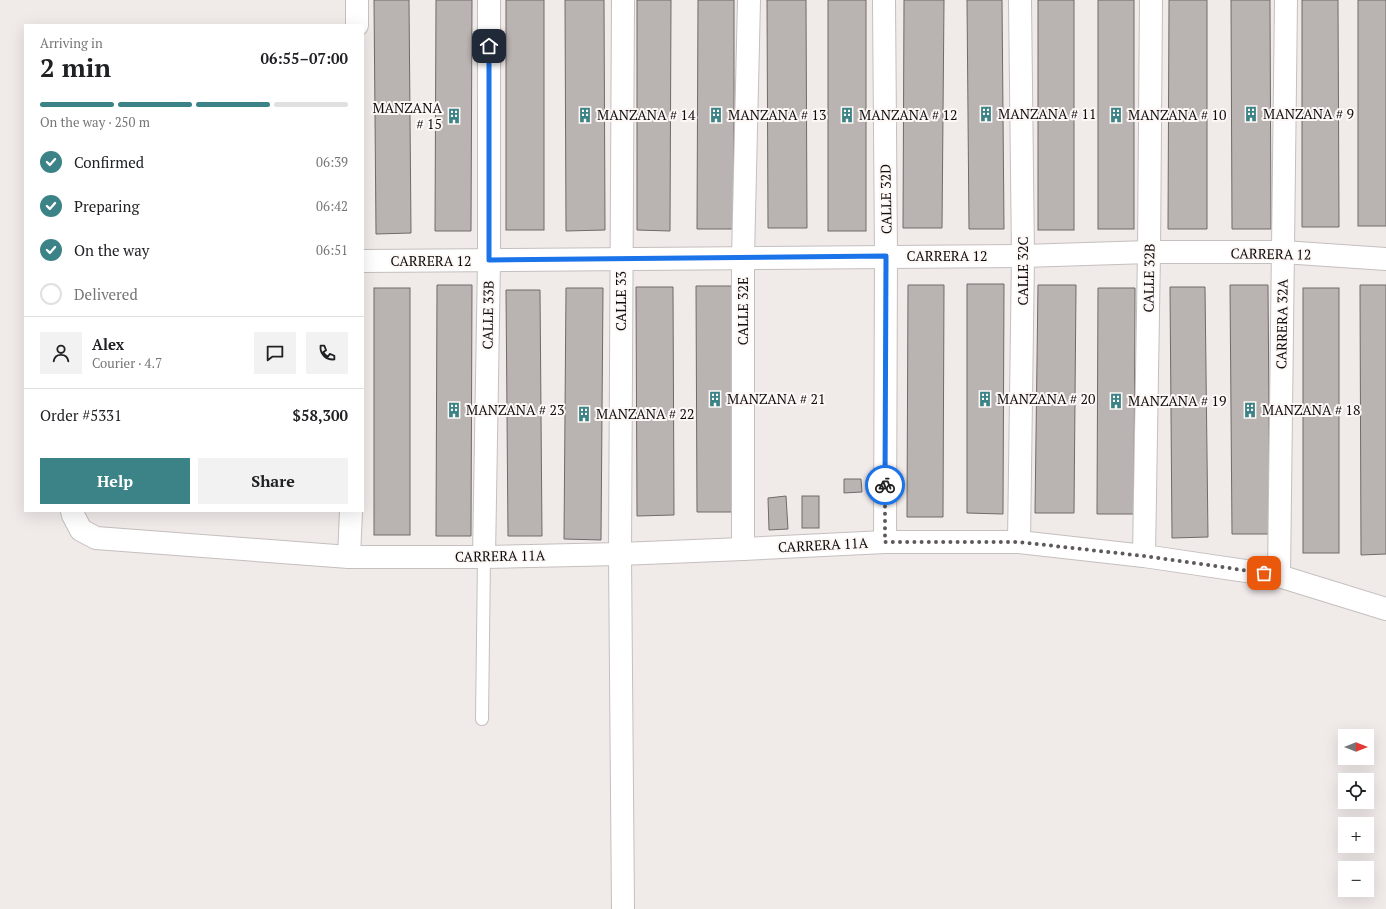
<!DOCTYPE html>
<html lang="en">
<head>
<meta charset="utf-8">
<style>
	:root { --surface:#fff; --page:#f2f2f2; --text:#202124; --muted:#757577; --line:#e0e0e0; --accent:#3b8387 }
	body { margin:0; font-family:"PT Serif",serif; background:var(--page); color:var(--text); height:100vh; display:flex; flex-direction:column; font-size:15px; white-space:nowrap }
	* { box-sizing:border-box; margin:0 }
	p { font-size:13px; color:var(--muted) }
	.icon { flex:none; width:22px; height:22px; fill:none; stroke:currentColor; stroke-width:2; stroke-linecap:round; stroke-linejoin:round }
	.map { position:relative; flex:1; overflow:hidden }
	.side { position:absolute; left:24px; top:24px; width:340px; height:488px; display:flex; flex-direction:column; background:var(--surface); border-radius:0px; box-shadow:0 4px 16px #0002 }
	.side>* { flex:none }
	.needle { width:26px; rotate:90deg }
	.fabs { position:absolute; left:1338px; top:729px; display:grid; gap:8px }
	.fabs a { display:grid; place-items:center; width:36px; height:36px; border-radius:0px; background:var(--surface); box-shadow:0 4px 16px #0002; font-size:20px }
	.pin { position:absolute; display:grid; place-items:center; width:34px; height:34px; color:#fff; margin:-17px; border-radius:8px; box-shadow:0 2px 6px #0006 }
	.courier { position:absolute; display:grid; place-items:center; width:40px; height:40px; margin:-20px; border:3px solid #1a73e8; border-radius:50%; background:#fff; color:#222; box-shadow:0 1px 5px #0007 }
	.headline em { font-style:normal; font-weight:600 }
	.headline div { display:flex; flex-direction:column-reverse }
	.headline { display:flex; align-items:center; justify-content:space-between; height:68px; padding:0 16px }
	h1 { font-size:26px; font-weight:600; line-height:30px }
	.bar { display:grid; grid-template-columns:repeat(4,1fr); gap:6px 4px; align-content:center; height:48px; padding:0 16px }
	.bar i { height:5px; border-radius:3px; background:var(--line) }
	.bar .on { background:var(--accent) }
	.bar p { grid-column:span 4 }
	.line { display:flex; align-items:center; gap:10px; padding:0 16px; border-top:1px solid var(--line) }
	.line div { flex:1 }
	.round { display:grid; place-items:center; flex:none; width:42px; height:42px; border-radius:0px; background:var(--page) }
	ol { padding:0 16px; list-style:none }
	li { display:flex; align-items:center; gap:12px; height:44px }
	li p { margin-inline-start:auto }
	li .icon { padding:4px; border-radius:50%; background:var(--accent); color:#fff; stroke-width:4 }
	li:last-child { color:var(--muted) }
	li i { width:22px; height:22px; border:2px solid var(--line); border-radius:50% }
	.primary-button { display:flex; gap:8px; margin-top:auto; padding:8px 16px }
	.primary-button a { flex:1; height:46px; border-radius:0px; background:var(--accent); color:#fff; font-size:16px; font-weight:600; line-height:46px; text-align:center }
	.primary-button a+a { background:var(--page); color:var(--text) }
	.map>svg:first-child { display:block }
	.building { fill:#b9b3b1; stroke:#706b6a }
	.lines { fill:none; stroke-linecap:round; stroke-linejoin:round }
	.lane-casing { stroke:#c5bfbe; stroke-width:14 }
	.street-casing { stroke:#c5bfbe; stroke-width:24 }
	.lane { stroke:#fff; stroke-width:12 }
	.street { stroke:#fff; stroke-width:22 }
	.done { stroke:#5e5a59; stroke-width:4; stroke-dasharray:0 7.2 }
	.route { stroke:#1a73e8; stroke-width:5 }
	.labels { text-anchor:middle; stroke-width:4; stroke-linejoin:round; paint-order:stroke }
	.poi-label { font-size:14px; fill:#0f0d0c; stroke:#fdf8f6; text-anchor:start }
	.street-label { font-size:14px; fill:#0f0d0c; stroke:#fdf8f6 }
</style>
</head>
<body>
<div class="map">
<svg width="1386" height="909" viewBox="0 0 1386 909">
	<rect width="100%" height="100%" fill="#f0eae9"/>
	<!-- building -->
	<g class="building">
		<polygon points="374,0 409,0 411,233 376,234"/>
		<polygon points="436,0 472,0 471,231 435,231"/>
		<rect x="506" y="0" width="38" height="230"/>
		<polygon points="565,0 604,0 605,230 566,231"/>
		<polygon points="637,0 671,0 670,231 637,230"/>
		<polygon points="698,0 734,0 734,229 697,229"/>
		<polygon points="767,0 806,0 807,228 768,228"/>
		<rect x="828" y="0" width="38" height="231"/>
		<polygon points="904,0 944,0 942,228 903,228"/>
		<polygon points="967,0 1002,0 1004,229 969,229"/>
		<rect x="1038" y="0" width="36" height="230"/>
		<rect x="1098" y="0" width="36" height="229"/>
		<polygon points="1169,0 1207,0 1207,229 1168,229"/>
		<polygon points="1231,0 1270,0 1271,229 1232,229"/>
		<polygon points="1302,0 1338,0 1339,227 1302,227"/>
		<rect x="1358" y="0" width="28" height="226"/>
		<polygon points="967,284 1004,284 1003,514 967,513"/>
		<polygon points="437,285 472,285 471,536 436,536"/>
		<polygon points="908,285 944,285 943,517 907,517"/>
		<polygon points="1038,285 1076,285 1074,513 1035,513"/>
		<polygon points="1230,285 1268,285 1270,534 1232,534"/>
		<polygon points="1360,285 1386,285 1386,554 1361,555"/>
		<polygon points="696,286 733,286 734,512 697,512"/>
		<polygon points="636,287 673,287 674,515 637,516"/>
		<polygon points="1170,287 1205,287 1208,537 1172,538"/>
		<rect x="374" y="288" width="36" height="247"/>
		<polygon points="566,288 603,288 601,540 564,539"/>
		<polygon points="1098,288 1135,288 1134,514 1097,514"/>
		<rect x="1303" y="288" width="36" height="265"/>
		<polygon points="506,290 540,290 542,536 508,536"/>
		<polygon points="844,479 861,479 862,492 844,493"/>
		<polygon points="786,496 788,529 769,530 768,498"/>
		<rect x="802" y="496" width="17" height="32"/>
	</g>
	<g class="lines">
		<defs>
			<polyline id="lane" points="482,719 484,557"/>
			<g id="street">
				<polyline points="357,0 357,25"/>
				<polyline points="623,0 620,554 623,909"/>
				<polyline points="884,0 886,256 885,542"/>
				<polyline points="363,261 1023,256 1149,252 1283,252 1386,259"/>
				<polyline points="72,511 73,515 81,530 96,538 349,557 484,557 620,554 743,549 885,542 1019,542 1144,556 1279,576 1386,609"/>
				<polyline points="1019,542 1023,256 1020,0"/>
				<polyline points="743,549 743,258 749,0"/>
				<polyline points="1144,556 1149,252 1151,0"/>
				<polyline points="349,557 351,511"/>
				<polyline points="484,557 489,261 489,0"/>
				<polyline points="1279,576 1286,0"/>
			</g>
		</defs>
		<!-- lane casing -->
		<use href="#lane" class="lane-casing"/>
		<!-- street casing -->
		<use href="#street" class="street-casing"/>
		<!-- lane -->
		<use href="#lane" class="lane"/>
		<!-- street -->
		<use href="#street" class="street"/>
	</g>
	<g class="lines">
		<!-- done -->
		<polyline class="done" points="885,485 885,542 1019,542 1144,556 1264,573"/>
		<!-- route -->
		<polyline class="route" points="489,46 489,260 886,256 885,485"/>
	</g>
	<!-- icons -->
	<defs>
		<symbol id="building-bare" viewBox="-9 -9 18 18"><path d="M-4-6H4V6H1V3H-1V6H-4ZM-2.5-4.3h1.7v1.8h-1.7ZM.8-4.3h1.7v1.8H.8ZM-2.5-1h1.7V.8h-1.7ZM.8-1h1.7V.8H.8Z" fill="#3b8387" stroke="#fdf8f6" stroke-width="2.5" paint-order="stroke"/></symbol>
	</defs>
	<g fill-rule="evenodd">
		<use href="#building-bare" x="975" y="103" width="22" height="22"/>
		<use href="#building-bare" x="1240" y="103" width="22" height="22"/>
		<use href="#building-bare" x="574" y="104" width="22" height="22"/>
		<use href="#building-bare" x="705" y="104" width="22" height="22"/>
		<use href="#building-bare" x="836" y="104" width="22" height="22"/>
		<use href="#building-bare" x="1105" y="104" width="22" height="22"/>
		<use href="#building-bare" x="443" y="105" width="22" height="22"/>
		<use href="#building-bare" x="704" y="388" width="22" height="22"/>
		<use href="#building-bare" x="974" y="388" width="22" height="22"/>
		<use href="#building-bare" x="1105" y="390" width="22" height="22"/>
		<use href="#building-bare" x="443" y="399" width="22" height="22"/>
		<use href="#building-bare" x="1239" y="399" width="22" height="22"/>
		<use href="#building-bare" x="573" y="403" width="22" height="22"/>
	</g>
	<g class="labels">
		<!-- poi labels -->
		<g class="poi-label">
			<text x="442" y="113" text-anchor="end">MANZANA<tspan x="442" dy="16"># 15</tspan></text>
			<text x="998" y="119">MANZANA # 11</text>
			<text x="1263" y="119">MANZANA # 9</text>
			<text x="597" y="120">MANZANA # 14</text>
			<text x="728" y="120">MANZANA # 13</text>
			<text x="859" y="120">MANZANA # 12</text>
			<text x="1128" y="120">MANZANA # 10</text>
			<text x="727" y="404">MANZANA # 21</text>
			<text x="997" y="404">MANZANA # 20</text>
			<text x="1128" y="406">MANZANA # 19</text>
			<text x="466" y="415">MANZANA # 23</text>
			<text x="1262" y="415">MANZANA # 18</text>
			<text x="596" y="419">MANZANA # 22</text>
		</g>
		<!-- street labels -->
		<g class="street-label">
			<text transform="translate(886 199) rotate(-91)" y="5">CALLE 32D</text>
			<text transform="translate(1271 254) rotate(1)" y="5">CARRERA 12</text>
			<text x="947" y="261">CARRERA 12</text>
			<text x="431" y="266">CARRERA 12</text>
			<text transform="translate(1023 271) rotate(-90)" y="5">CALLE 32C</text>
			<text transform="translate(1149 278) rotate(-89)" y="5">CALLE 32B</text>
			<text transform="translate(621 301) rotate(-90)" y="5">CALLE 33</text>
			<text transform="translate(743 311) rotate(-90)" y="5">CALLE 32E</text>
			<text transform="translate(488 315) rotate(-89)" y="5">CALLE 33B</text>
			<text transform="translate(1282 324) rotate(-89)" y="5">CARRERA 32A</text>
			<text transform="translate(823 545) rotate(-3)" y="5">CARRERA 11A</text>
			<text transform="translate(500 556) rotate(-1)" y="5">CARRERA 11A</text>
		</g>
	</g>
</svg>
<div class="fabs">
<a><svg class="needle" viewBox="-14 -14 28 28"><path d="M0-13l5 13h-10z" fill="#e53935"/><path d="M0 13l5-13h-10z" fill="#757577"/></svg></a>
<a><svg class="icon" aria-label="locate" viewBox="0 0 24 24"><circle cx="12" cy="12" r="6"/><path d="M12 2v4M12 18v4M2 12h4M18 12h4"/></svg></a>
<a>+</a>
<a>−</a>
</div>
<div class="pin" style="left:1264px;top:573px;background:#ea580c"><svg class="icon" aria-label="bag" viewBox="0 0 24 24"><path d="M5 8h14l-1 12H6zM9 8a3 3 0 0 1 6 0"/></svg></div>
<div class="pin" style="left:489px;top:46px;background:#1f2937"><svg class="icon" aria-label="home" viewBox="0 0 24 24"><path d="M3 11l9-7 9 7M6 9v11h12V9"/></svg></div>
<div class="courier" style="left:885px;top:485px"><svg class="icon" aria-label="bike" viewBox="0 0 24 24"><circle cx="6" cy="16" r="4"/><circle cx="18" cy="16" r="4"/><path d="M6 16l4-8h5l3 8M10 8l3 8H6M13 5h3"/></svg></div>
<section class="side">
<div class="headline"><div><h1>2 min</h1><p>Arriving in</p></div><em>06:55–07:00</em></div>
<div class="bar"><i class="on"></i><i class="on"></i><i class="on"></i><i></i><p>On the way · 250 m</p></div>
<ol>
<li><svg class="icon" aria-label="check" viewBox="0 0 24 24"><path d="M5 12l5 5 9-10"/></svg>Confirmed<p>06:39</p></li>
<li><svg class="icon" aria-label="check" viewBox="0 0 24 24"><path d="M5 12l5 5 9-10"/></svg>Preparing<p>06:42</p></li>
<li><svg class="icon" aria-label="check" viewBox="0 0 24 24"><path d="M5 12l5 5 9-10"/></svg>On the way<p>06:51</p></li>
<li><i></i>Delivered</li>
</ol>
<div class="line" style="height:72px"><a class="round"><svg class="icon" aria-label="person" viewBox="0 0 24 24"><circle cx="12" cy="8" r="4"/><path d="M4 21q1-7 8-7t8 7"/></svg></a><div><b>Alex</b><p>Courier · 4.7</p></div><a class="round"><svg class="icon" aria-label="chat" viewBox="0 0 24 24"><path d="M4 5h16v11H9l-5 4z"/></svg></a><a class="round"><svg class="icon" aria-label="phone" viewBox="0 0 24 24"><path d="M5 4h4l2 5-3 2q2 4 5 5l2-3 5 2v4C11 20 4 13 5 4z"/></svg></a></div>
<div class="line" style="height:52px"><div>Order #5331</div><b>$58,300</b></div>
<div class="primary-button"><a>Help</a><a>Share</a></div>
</section>
</div>
</body>
</html>
